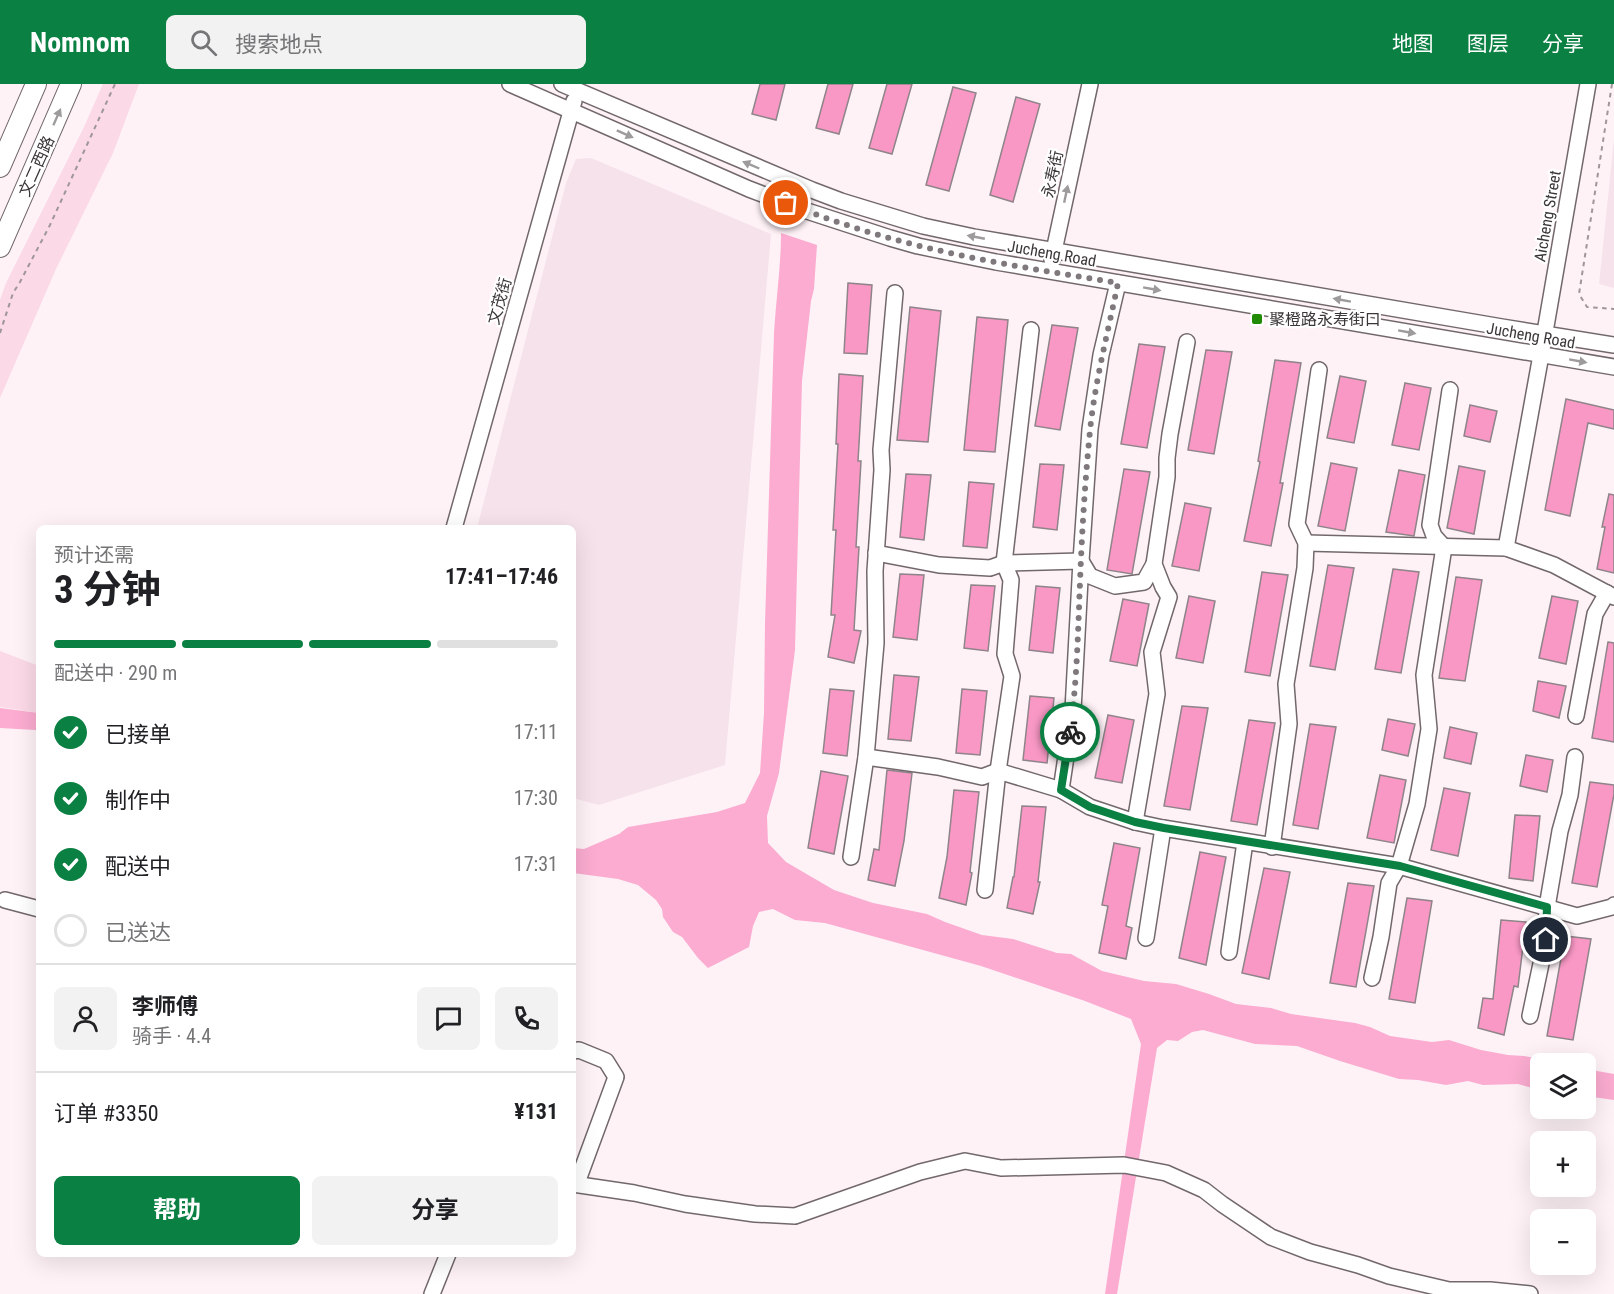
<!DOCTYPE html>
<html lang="zh">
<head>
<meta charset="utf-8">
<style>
	:root { --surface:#fff; --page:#f2f2f2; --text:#202124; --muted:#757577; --line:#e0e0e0; --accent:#0b8043 }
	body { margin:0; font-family:"Roboto Condensed","Noto Sans SC",sans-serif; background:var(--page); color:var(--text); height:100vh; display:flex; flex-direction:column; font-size:22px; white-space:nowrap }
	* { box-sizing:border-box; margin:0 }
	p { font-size:20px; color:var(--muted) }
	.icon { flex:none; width:33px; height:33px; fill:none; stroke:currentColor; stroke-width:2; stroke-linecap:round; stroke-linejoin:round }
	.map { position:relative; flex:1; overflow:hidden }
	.drawer { position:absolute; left:36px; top:441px; width:540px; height:732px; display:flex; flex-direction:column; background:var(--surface); border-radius:9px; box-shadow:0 6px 24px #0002 }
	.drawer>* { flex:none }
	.controls { position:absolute; left:1530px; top:969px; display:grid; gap:12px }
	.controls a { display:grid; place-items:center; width:66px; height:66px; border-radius:9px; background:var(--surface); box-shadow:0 6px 24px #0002; font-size:30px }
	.pin { position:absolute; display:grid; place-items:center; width:51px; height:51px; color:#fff; margin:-26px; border:3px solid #fff; border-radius:50%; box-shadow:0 2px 6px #0007 }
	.courier { position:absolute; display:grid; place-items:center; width:60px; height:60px; margin:-30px; border:4px solid #0b8043; border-radius:50%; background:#fff; color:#222; box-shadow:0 2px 8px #0007 }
	.head em { font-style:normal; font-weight:700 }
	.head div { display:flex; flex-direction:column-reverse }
	.head { display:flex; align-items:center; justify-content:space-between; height:102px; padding:0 18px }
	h1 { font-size:39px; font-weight:700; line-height:45px }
	.bar { display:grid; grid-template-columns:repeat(4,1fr); gap:9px 6px; align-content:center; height:72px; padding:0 18px }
	.bar i { height:8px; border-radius:4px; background:var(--line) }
	.bar .selected { background:var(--accent) }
	.bar p { grid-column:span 4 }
	.line { display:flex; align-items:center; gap:15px; padding:0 18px; border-top:2px solid var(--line) }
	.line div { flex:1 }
	.round { display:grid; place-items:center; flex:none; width:63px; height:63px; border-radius:9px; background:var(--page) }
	ol { padding:0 18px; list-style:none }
	li { display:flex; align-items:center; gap:18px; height:66px }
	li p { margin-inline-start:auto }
	li .icon { padding:6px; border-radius:50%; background:var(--accent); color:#fff; stroke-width:4 }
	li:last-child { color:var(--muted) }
	li i { width:33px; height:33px; border:3px solid var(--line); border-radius:50% }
	.cta { display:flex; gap:12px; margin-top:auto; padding:12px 18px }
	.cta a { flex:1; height:69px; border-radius:9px; background:var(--accent); color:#fff; font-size:24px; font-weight:700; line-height:69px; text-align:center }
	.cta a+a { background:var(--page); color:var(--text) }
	header { display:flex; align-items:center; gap:36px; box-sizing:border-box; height:84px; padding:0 30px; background:var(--accent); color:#fff }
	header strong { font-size:28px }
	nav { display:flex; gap:33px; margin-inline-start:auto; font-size:21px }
	.search { width:420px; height:54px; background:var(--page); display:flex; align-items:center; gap:15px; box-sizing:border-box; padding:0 21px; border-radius:9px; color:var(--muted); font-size:22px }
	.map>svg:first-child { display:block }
	.built { fill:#f6e2eb }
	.green { fill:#fbd9e7 }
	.water { fill:#fbacd0 }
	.building { fill:#f998c5; stroke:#8f8489; stroke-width:1.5 }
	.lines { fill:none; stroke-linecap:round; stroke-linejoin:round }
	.minor-casing { stroke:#72686c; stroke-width:18 }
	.major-casing { stroke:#72686c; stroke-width:22 }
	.path { stroke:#9e969a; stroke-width:2; stroke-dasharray:4.5 4.5; stroke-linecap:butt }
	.minor { stroke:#fff; stroke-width:15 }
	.major { stroke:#fff; stroke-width:20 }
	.oneway { fill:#9d9b9c }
	.done { stroke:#7f787c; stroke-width:6; stroke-dasharray:0 10.8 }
	.route { stroke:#0b8043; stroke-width:8 }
	.poi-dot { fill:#228b05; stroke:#fff; stroke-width:2 }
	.labels { text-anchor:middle; stroke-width:4.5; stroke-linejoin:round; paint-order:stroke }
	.street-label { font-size:16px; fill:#3b3739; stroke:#fff }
	.poi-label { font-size:16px; fill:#3b3739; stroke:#fff; text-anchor:start }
</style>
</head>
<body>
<header>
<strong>Nomnom</strong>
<div class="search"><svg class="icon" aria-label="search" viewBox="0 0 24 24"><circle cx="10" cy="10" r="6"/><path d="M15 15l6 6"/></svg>搜索地点</div>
<nav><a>地图</a><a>图层</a><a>分享</a></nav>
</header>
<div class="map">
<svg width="1614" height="1210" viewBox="0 0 1614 1210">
	<rect width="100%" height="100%" fill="#fef2f7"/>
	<!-- built -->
	<g class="built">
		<polygon points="1614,55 1614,204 1599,200"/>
		<polygon points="591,74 771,150 725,681 599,721 573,714 573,444 477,444 566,99 576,75"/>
	</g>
	<!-- green -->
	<g class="green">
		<polygon points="103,0 139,0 113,69 56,185 0,314 0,216 6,199 84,43"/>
		<polygon points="0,567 39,582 39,629 0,623"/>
	</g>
	<!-- water -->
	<g class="water">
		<path d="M 781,149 L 817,161 L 814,205 L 811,217 L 802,297 L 795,566 L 779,689 L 767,732 L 768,759 L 786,778 L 834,806 L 873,819 L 927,830 L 945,838 L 982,851 L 1013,855 L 1057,869 L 1071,870 L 1102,887 L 1144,897 L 1176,900 L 1209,910 L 1236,920 L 1271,924 L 1291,930 L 1355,939 L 1370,943 L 1390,952 L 1432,958 L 1449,956 L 1481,966 L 1508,971 L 1524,972 L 1564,979 L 1540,980 L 1540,1006 L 1518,1000 L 1483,1001 L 1468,997 L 1446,1001 L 1418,996 L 1399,995 L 1340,977 L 1297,962 L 1255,960 L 1203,946 L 1192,948 L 1178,957 L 1167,956 L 1157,964 L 1117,1210 L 1105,1210 L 1141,960 L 1131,935 L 1085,917 L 981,882 L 825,839 L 795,836 L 773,825 L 759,828 L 753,842 L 749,863 L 708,884 L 698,874 L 682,853 L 673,848 L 663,833 L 662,825 L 656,816 L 638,801 L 618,795 L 573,789 L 573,764 L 584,765 L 619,750 L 628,743 L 717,728 L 745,719 L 760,689 L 764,629 L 765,539 L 774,249 C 776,215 781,183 781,149 Z"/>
		<polygon points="0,624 39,629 39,648 35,646 0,644"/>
		<polygon points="1586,985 1614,990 1614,1016 1586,1012"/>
	</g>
	<!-- building -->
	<g class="building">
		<polygon points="760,0 785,0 776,36 752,30"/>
		<polygon points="828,0 853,0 839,50 816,44"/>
		<polygon points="887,0 912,0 892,70 869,64"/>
		<polygon points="953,3 976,9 949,107 926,101"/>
		<polygon points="1016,13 1040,20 1013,118 990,111"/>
		<polygon points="848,199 872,201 867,270 844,269"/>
		<polygon points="910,223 941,227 928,358 897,356"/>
		<polygon points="977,233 1008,236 995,368 964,366"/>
		<polygon points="1052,241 1078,244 1060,346 1035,342"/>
		<polygon points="1139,260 1165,263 1147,364 1121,360"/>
		<polygon points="1206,266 1232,268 1214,370 1188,366"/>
		<polygon points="1275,276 1301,279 1280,399 1283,399 1271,462 1244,457 1260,378 1258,377"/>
		<polygon points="839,290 863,292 858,377 861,377 856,463 859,463 854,546 861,547 854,579 828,573 835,531 831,531 836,446 833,446 838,360 836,360"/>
		<polygon points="1340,292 1366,297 1354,359 1327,354"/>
		<polygon points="1405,299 1431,304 1419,366 1392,361"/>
		<polygon points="1566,315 1614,326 1614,345 1588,339 1570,432 1545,426"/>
		<polygon points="1470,321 1497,327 1490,358 1464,352"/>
		<polygon points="1331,379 1357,384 1345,447 1318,442"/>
		<polygon points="1040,380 1064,381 1057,446 1033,443"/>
		<polygon points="1459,382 1485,387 1474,450 1447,444"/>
		<polygon points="1124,385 1150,388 1132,490 1107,486"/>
		<polygon points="1399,386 1425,391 1414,452 1386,448"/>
		<polygon points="906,390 931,391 924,456 900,453"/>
		<polygon points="969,398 994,400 987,464 963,462"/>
		<polygon points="1609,410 1614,411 1614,489 1597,485 1605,443 1602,443"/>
		<polygon points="1185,419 1211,424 1199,487 1172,482"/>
		<polygon points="1328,481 1354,484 1335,586 1310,582"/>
		<polygon points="1393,485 1419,488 1401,589 1375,585"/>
		<polygon points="1262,488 1288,491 1270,592 1245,588"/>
		<polygon points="900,490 924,491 917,556 893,553"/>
		<polygon points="1456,493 1482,496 1465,597 1439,594"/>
		<polygon points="971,501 995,502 988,567 964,564"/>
		<polygon points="1036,502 1060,504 1053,569 1029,566"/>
		<polygon points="1189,512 1215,517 1203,579 1176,574"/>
		<polygon points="1552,512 1578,517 1566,580 1539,574"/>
		<polygon points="1123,515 1149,520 1137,582 1110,577"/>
		<polygon points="1608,558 1614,559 1614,658 1592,654"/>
		<polygon points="894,591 919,593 911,657 888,655"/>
		<polygon points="1538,597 1566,602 1559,634 1533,627"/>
		<polygon points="830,605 854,607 847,672 823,669"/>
		<polygon points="962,605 987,607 980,671 956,669"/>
		<polygon points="1030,612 1054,614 1047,679 1023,676"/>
		<polygon points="1182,622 1208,624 1190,726 1164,722"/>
		<polygon points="1108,631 1134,636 1122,699 1095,694"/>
		<polygon points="1388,635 1415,640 1408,672 1382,666"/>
		<polygon points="1249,636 1275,639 1257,741 1231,737"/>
		<polygon points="1310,640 1336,643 1318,745 1293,741"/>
		<polygon points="1450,643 1477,649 1471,680 1444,674"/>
		<polygon points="1526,671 1553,676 1547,708 1520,702"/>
		<polygon points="887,686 912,689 904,757 895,802 868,796 874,765 879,766"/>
		<polygon points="821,687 848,692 834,770 808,764"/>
		<polygon points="1380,691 1406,696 1394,759 1367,754"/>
		<polygon points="1590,698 1614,701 1614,710 1597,803 1572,799"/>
		<polygon points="1444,704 1470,709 1458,772 1431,766"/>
		<polygon points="954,706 979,708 970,788 972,789 966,821 939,814 947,773"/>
		<polygon points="1022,722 1046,723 1038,798 1040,798 1033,830 1007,824 1013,793 1014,793"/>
		<polygon points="1515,731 1540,732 1533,797 1509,794"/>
		<polygon points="1114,759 1140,764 1126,842 1132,844 1126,875 1099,869 1108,822 1102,821"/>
		<polygon points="1200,768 1226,773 1206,881 1179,874"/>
		<polygon points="1264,784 1290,788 1269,895 1242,889"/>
		<polygon points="1348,799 1374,802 1356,903 1330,899"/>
		<polygon points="1407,814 1432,817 1415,919 1389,915"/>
		<polygon points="1501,836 1526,838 1518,903 1514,902 1504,951 1478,944 1483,914 1493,915"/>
		<polygon points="1565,852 1591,855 1573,956 1547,952"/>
	</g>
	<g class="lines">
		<defs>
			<g id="minor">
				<polyline points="510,0 749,105 804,126 890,154 918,162 996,178 1614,283"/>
				<polyline points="562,0 812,106 841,117 923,142 974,153 1502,243 1614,261"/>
				<polyline points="1588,0 1541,271 1506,464 1554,481 1614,513"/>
				<polyline points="1052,176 1090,0"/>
				<polyline points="1118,199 1101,271 1090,345 1081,477 1073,626 1061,706 1090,723 1135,738 1163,744 1399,782 1577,832 1612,823 1614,821"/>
				<polyline points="454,444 574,17"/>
				<polyline points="1306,459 1506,464"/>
				<polyline points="876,469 939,481 990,484 1004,479 1081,477 1090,492 1115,502 1144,498 1154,480"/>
				<polyline points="1576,632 1595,530 1607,509"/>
				<polyline points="866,673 938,683 982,693 998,687 1061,706"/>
				<polyline points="1135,738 1157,610 1152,568 1169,513 1163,503 1154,480 1167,393 1167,374 1170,350 1187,258"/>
				<polyline points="1272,763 1289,640 1286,600 1305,484 1306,459 1297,440 1319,286"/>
				<polyline points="851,773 866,673 876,559 875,487 882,386 881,366 895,209"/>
				<polyline points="985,806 998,687 1012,592 1005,570 1011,496 1004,479 1031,246"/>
				<polyline points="5,816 39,825"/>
				<polyline points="1146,854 1163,744"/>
				<polyline points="1229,868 1245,758"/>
				<polyline points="1372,894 1381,853 1389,799 1399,782 1417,720 1429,645 1424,591 1444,463 1434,452 1430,441 1450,306"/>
				<polyline points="1530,932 1546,856 1547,823 1560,747 1570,711 1575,673"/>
				<polyline points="573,967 579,966 606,977 616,993 577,1099"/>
				<polyline points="573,1100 634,1109 685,1120 755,1130 795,1132 920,1088 965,1077 1001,1084 1124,1081 1166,1089 1204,1106 1222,1120 1271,1153 1310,1168 1358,1181 1389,1192 1449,1206 1490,1206 1530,1210"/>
				<polyline points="432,1210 448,1170"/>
			</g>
			<g id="major">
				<polyline points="0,83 36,0"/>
				<polyline points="0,163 71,0"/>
			</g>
		</defs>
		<!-- minor casing -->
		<use href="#minor" class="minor-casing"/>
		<!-- major casing -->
		<use href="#major" class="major-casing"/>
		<!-- path -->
		<g class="path">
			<polyline points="1612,0 1579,210 1587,223 1614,225"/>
			<polyline points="0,249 13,209 20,198 50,141 115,0"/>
		</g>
		<!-- minor -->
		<use href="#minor" class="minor"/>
		<!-- major -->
		<use href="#major" class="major"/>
	</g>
	<!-- one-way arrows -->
	<defs><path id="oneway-solid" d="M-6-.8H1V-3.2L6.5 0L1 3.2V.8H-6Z" transform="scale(1.5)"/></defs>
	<g class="oneway">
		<use href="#oneway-solid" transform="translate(57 33) rotate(-66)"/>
		<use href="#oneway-solid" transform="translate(625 50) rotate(24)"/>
		<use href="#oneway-solid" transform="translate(751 81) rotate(-157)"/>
		<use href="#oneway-solid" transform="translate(1066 110) rotate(-78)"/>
		<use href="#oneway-solid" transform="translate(976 153) rotate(-169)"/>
		<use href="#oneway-solid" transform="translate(1152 205) rotate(10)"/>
		<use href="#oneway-solid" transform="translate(1342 216) rotate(-170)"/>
		<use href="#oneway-solid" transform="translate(1407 248) rotate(10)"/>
		<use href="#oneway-solid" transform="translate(1578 277) rotate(10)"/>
	</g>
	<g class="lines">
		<!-- done -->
		<path class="done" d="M 786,119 C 829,136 874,151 920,162 C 985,178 1052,188 1118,199 C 1108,248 1095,297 1090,347 C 1085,397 1082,447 1080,498 C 1078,548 1077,598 1070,648"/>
		<!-- route -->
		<polyline class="route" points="1070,648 1061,706 1090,723 1135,738 1164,744 1400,782 1547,823 1546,856"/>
	</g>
	<!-- markers -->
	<rect class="poi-dot" x="1251" y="229" width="12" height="12" rx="3"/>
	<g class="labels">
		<!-- street labels -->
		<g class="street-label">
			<text transform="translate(36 82) rotate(-66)" y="6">文二西路</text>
			<text transform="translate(1052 90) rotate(-78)" y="6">永寿街</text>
			<text transform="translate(1547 132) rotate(-80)" y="6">Aicheng Street</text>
			<text transform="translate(1052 169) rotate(10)" y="6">Jucheng Road</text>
			<text transform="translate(499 217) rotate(-74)" y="6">文茂街</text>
			<text transform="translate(1531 251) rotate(10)" y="6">Jucheng Road</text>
		</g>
		<!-- poi labels -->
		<g class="poi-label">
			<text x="1269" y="241">聚橙路永寿街口</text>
		</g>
	</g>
</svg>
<div class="controls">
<a><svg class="icon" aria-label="layers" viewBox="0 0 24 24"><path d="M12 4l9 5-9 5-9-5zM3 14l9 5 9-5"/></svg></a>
<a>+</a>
<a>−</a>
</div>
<div class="pin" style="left:786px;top:119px;background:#ea580c"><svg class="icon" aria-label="bag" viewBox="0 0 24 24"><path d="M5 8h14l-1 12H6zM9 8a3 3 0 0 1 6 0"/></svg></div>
<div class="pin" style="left:1546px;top:856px;background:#1f2937"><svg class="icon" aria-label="home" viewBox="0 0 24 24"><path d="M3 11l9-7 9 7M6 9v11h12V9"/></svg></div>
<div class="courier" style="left:1070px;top:648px"><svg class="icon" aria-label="bike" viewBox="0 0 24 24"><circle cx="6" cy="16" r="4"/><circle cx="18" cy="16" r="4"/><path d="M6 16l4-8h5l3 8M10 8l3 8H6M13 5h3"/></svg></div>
<section class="drawer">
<div class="head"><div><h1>3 分钟</h1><p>预计还需</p></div><em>17:41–17:46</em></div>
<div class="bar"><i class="selected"></i><i class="selected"></i><i class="selected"></i><i></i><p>配送中 · 290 m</p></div>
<ol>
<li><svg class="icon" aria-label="check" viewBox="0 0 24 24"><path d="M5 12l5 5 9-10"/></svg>已接单<p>17:11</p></li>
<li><svg class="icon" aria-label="check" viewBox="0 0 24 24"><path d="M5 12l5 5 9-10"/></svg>制作中<p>17:30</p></li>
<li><svg class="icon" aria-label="check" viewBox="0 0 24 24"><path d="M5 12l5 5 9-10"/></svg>配送中<p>17:31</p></li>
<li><i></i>已送达</li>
</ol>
<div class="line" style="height:108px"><a class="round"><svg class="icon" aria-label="person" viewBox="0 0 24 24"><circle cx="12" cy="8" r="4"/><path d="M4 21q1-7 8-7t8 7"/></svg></a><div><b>李师傅</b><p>骑手 · 4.4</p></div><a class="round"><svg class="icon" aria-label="chat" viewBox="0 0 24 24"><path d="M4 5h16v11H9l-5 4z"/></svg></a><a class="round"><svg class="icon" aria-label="phone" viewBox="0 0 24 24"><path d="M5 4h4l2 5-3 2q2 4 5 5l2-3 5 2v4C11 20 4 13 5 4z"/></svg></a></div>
<div class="line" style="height:78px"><div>订单 #3350</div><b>¥131</b></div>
<div class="cta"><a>帮助</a><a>分享</a></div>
</section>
</div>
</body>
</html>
